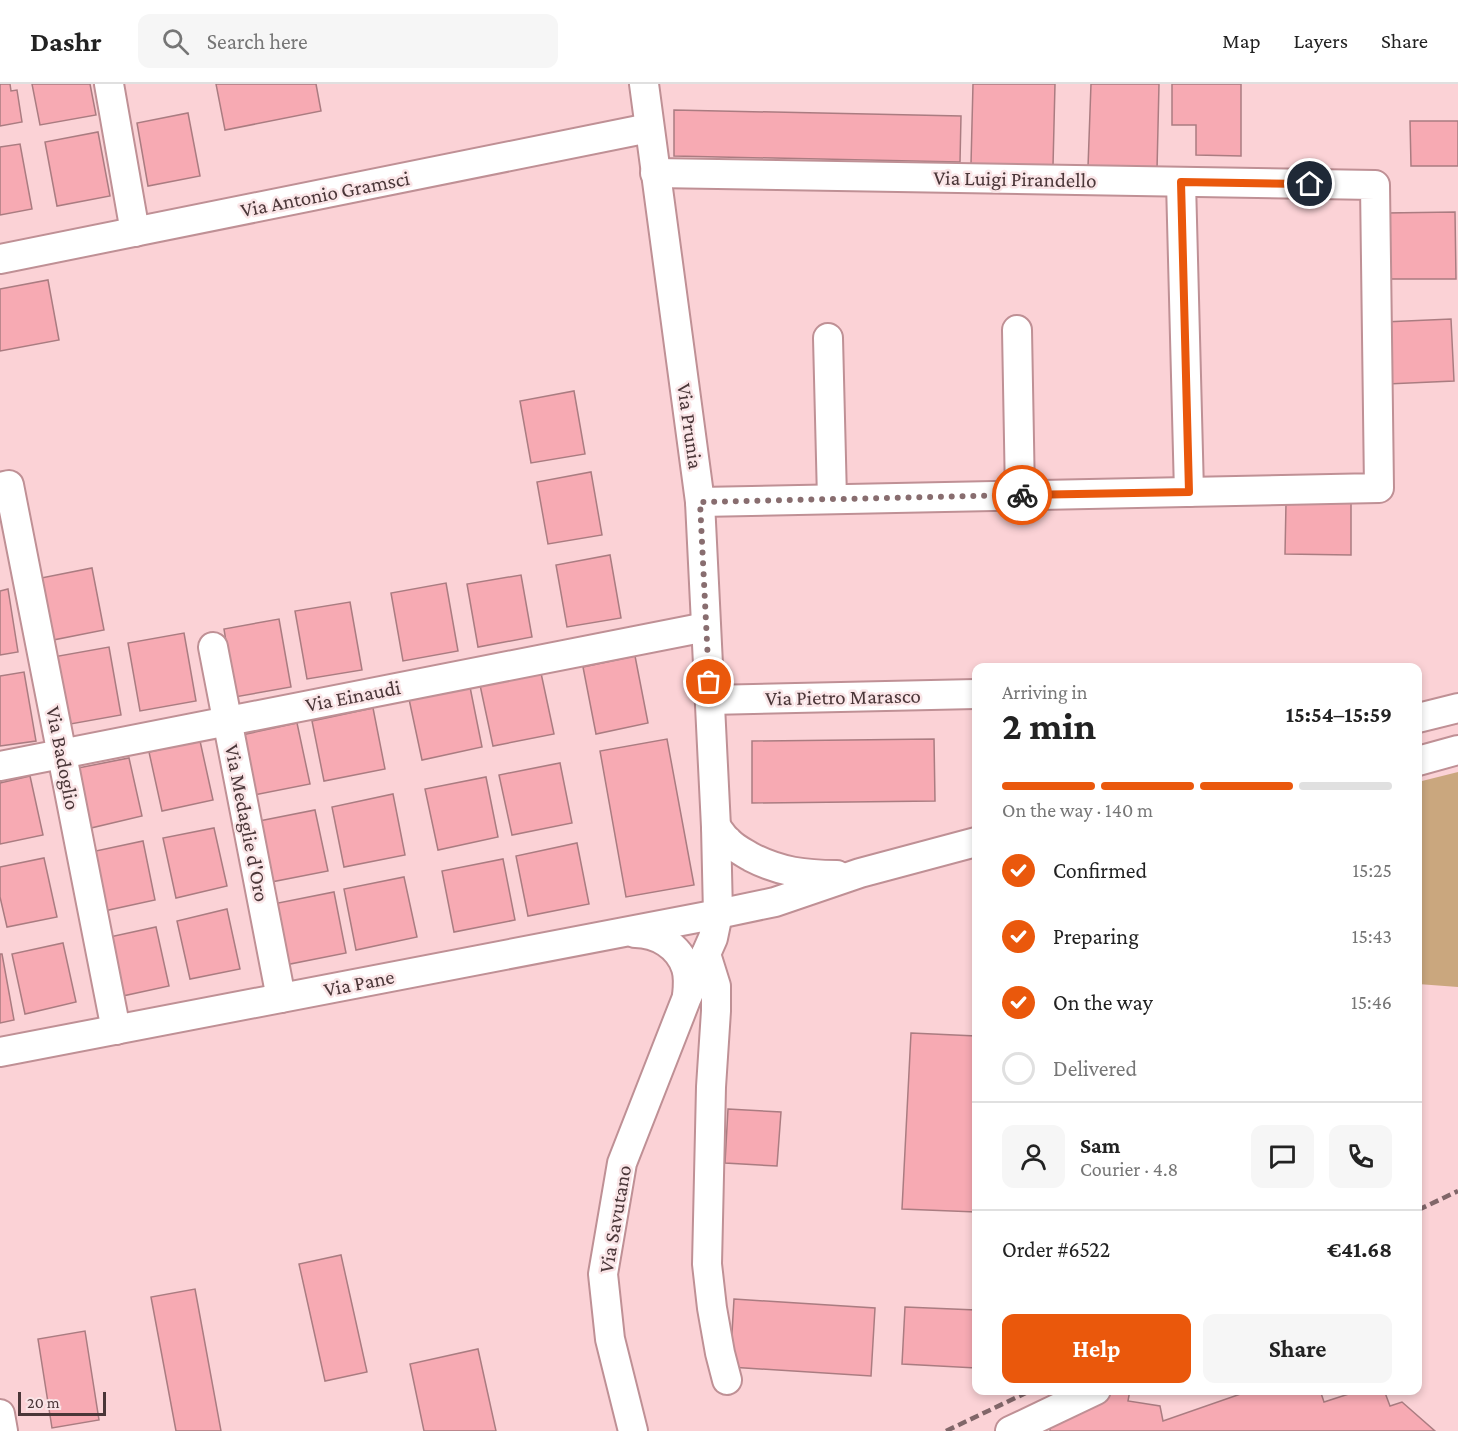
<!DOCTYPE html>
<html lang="en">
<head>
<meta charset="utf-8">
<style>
	:root { --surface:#fff; --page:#f6f6f6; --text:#222; --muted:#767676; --line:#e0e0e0; --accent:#ea580c }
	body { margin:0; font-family:"Crimson Pro",serif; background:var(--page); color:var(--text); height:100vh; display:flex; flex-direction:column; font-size:22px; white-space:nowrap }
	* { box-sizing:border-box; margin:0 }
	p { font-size:20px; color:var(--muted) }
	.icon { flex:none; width:33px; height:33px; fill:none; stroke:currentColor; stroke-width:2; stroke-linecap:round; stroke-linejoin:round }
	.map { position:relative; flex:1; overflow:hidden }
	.details { position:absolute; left:972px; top:579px; width:450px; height:732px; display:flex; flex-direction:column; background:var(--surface); border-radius:12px; box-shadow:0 3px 9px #0003 }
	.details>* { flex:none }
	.scale { position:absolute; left:18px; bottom:15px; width:88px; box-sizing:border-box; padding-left:6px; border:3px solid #4a3638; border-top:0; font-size:16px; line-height:21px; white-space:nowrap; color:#4a3638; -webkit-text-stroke:4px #fae5e7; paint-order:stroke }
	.pin { position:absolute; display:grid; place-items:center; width:51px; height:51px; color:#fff; margin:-26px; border:3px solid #fff; border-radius:50%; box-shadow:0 2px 6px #0007 }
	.courier { position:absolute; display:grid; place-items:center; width:60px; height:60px; margin:-30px; border:4px solid #ea580c; border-radius:50%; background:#fff; color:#222; box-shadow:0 2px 8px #0007 }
	.headline em { font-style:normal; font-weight:700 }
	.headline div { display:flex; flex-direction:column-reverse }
	.headline { display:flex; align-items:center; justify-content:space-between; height:102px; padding:0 30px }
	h1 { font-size:39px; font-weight:700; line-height:45px }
	.bar { display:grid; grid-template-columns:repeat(4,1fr); gap:9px 6px; align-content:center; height:72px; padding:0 30px }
	.bar i { height:8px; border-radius:4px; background:var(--line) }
	.bar .current { background:var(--accent) }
	.bar p { grid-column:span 4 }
	.line { display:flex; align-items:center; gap:15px; padding:0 30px; border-top:2px solid var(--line) }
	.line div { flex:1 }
	.round { display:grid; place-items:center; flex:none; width:63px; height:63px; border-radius:12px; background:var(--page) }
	ol { padding:0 30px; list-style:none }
	li { display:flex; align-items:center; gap:18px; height:66px }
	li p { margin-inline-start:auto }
	li .icon { padding:6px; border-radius:50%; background:var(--accent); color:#fff; stroke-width:4 }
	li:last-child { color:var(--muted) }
	li i { width:33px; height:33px; border:3px solid var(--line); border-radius:50% }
	.action { display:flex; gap:12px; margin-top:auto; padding:12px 30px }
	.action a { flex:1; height:69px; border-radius:12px; background:var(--accent); color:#fff; font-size:24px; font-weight:700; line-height:69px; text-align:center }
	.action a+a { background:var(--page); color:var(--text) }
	header { display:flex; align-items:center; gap:36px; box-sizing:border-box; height:84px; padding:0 30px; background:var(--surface); border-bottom:2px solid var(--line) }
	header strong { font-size:28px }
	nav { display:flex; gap:33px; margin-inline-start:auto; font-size:21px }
	.search { width:420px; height:54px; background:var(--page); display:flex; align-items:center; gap:15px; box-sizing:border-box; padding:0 21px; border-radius:12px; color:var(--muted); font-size:22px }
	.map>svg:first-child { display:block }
	.green { fill:#caa77e }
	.building { fill:#f7aab3; stroke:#aa7c81; stroke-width:1.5 }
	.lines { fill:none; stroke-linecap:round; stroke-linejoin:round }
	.minor-casing { stroke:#bf9095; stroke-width:32 }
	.minor { stroke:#fff; stroke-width:28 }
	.rail { stroke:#816669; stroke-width:4.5; stroke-dasharray:9 4.5; stroke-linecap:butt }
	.done { stroke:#886d6f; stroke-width:6; stroke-dasharray:0 10.8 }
	.route { stroke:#ea580c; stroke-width:8 }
	.labels { text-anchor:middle; stroke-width:5; stroke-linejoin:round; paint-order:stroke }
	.street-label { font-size:21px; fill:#4a3638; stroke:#fae5e7 }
</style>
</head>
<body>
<header>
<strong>Dashr</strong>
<div class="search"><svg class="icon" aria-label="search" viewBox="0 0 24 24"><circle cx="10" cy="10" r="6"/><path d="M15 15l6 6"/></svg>Search here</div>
<nav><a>Map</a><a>Layers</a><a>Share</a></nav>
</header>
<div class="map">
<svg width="1458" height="1347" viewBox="0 0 1458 1347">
	<rect width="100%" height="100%" fill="#fbd2d6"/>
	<!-- green -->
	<polygon class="green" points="1458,688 1458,903 1418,900 1418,698"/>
	<!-- building -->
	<g class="building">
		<polygon points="0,0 10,0 11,7 17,6 22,38 0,42"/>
		<polygon points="32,0 90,0 96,31 40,41"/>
		<polygon points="216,0 316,0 321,27 225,46"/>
		<polygon points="973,0 1055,0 1053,82 971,80"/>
		<polygon points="1091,0 1159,0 1157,86 1088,83"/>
		<polygon points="1172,0 1241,0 1241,72 1196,71 1196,41 1172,41"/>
		<polygon points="674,26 961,32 960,78 674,72"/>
		<polygon points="188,29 200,92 148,102 137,39"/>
		<polygon points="1410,37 1458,37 1458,82 1411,82"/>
		<polygon points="98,48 110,112 57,122 45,58"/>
		<polygon points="20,60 32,125 0,131 0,63"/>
		<polygon points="1455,128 1456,195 1387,195 1386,129"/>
		<polygon points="48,196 59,256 0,267 0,205"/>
		<polygon points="1451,235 1454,297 1387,300 1384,238"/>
		<polygon points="574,307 585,370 531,379 520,317"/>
		<polygon points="591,388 602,451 548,460 537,398"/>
		<polygon points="1286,419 1351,419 1351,471 1285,470"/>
		<polygon points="610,471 621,534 567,543 556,481"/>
		<polygon points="92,484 104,546 48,557 36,495"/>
		<polygon points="521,491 532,553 478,563 467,500"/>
		<polygon points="446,499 458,567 403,577 391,509"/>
		<polygon points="8,505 18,568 0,571 0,507"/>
		<polygon points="350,518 362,586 307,595 295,527"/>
		<polygon points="279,535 291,603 235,613 224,545"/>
		<polygon points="184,549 196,617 140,627 128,559"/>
		<polygon points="109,563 121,631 65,641 53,573"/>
		<polygon points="635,572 648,639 596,650 583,583"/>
		<polygon points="24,588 36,657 0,662 0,592"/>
		<polygon points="541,589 554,650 493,662 480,601"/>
		<polygon points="470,603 482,663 422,676 409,615"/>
		<polygon points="373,624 385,685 324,697 312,637"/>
		<polygon points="297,639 310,700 249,712 237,652"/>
		<polygon points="667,655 694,801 626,813 600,667"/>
		<polygon points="934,655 935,717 752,719 752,657"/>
		<polygon points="200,657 213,716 162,727 149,668"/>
		<polygon points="129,674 142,732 91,744 78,684"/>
		<polygon points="560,679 572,739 512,751 499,691"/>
		<polygon points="30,692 43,751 0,760 0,699"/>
		<polygon points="486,693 498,753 438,766 425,705"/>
		<polygon points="393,710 405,771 344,783 332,723"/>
		<polygon points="315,726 328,787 266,799 254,738"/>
		<polygon points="214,744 227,802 176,814 163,754"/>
		<polygon points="143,757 155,816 104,827 91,768"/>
		<polygon points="577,759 589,820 528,832 516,772"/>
		<polygon points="44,774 57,833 7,843 0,813 0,783"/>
		<polygon points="503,775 515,836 454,848 442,787"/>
		<polygon points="404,793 417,853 356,866 344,805"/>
		<polygon points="334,808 346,869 285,881 273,820"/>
		<polygon points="227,825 240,885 190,895 177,837"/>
		<polygon points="156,843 169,902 118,913 105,854"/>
		<polygon points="63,859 76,918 25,930 12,870"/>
		<polygon points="0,870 2,870 14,936 0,939"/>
		<polygon points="911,949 976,952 976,1128 902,1125"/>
		<polygon points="728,1025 781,1028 777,1082 725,1079"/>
		<polygon points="341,1171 367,1288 325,1297 299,1180"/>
		<polygon points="195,1205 221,1347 176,1347 151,1213"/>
		<polygon points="734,1215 875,1224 871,1292 730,1283"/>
		<polygon points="905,1223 976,1226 976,1284 902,1280"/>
		<polygon points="85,1247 99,1336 52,1344 38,1255"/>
		<polygon points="478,1265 496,1347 424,1347 410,1280"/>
		<polygon points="1117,1306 1130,1306 1128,1317 1160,1322 1163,1337 1252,1306 1320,1306 1324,1318 1361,1306 1384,1306 1390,1322 1402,1318 1435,1347 1050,1347 1050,1337"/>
	</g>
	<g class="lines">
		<defs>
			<g id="minor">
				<polyline points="109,0 135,148"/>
				<polyline points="655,89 1375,101 1379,404 700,418"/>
				<polyline points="1181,98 1189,408"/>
				<polyline points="0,175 649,44"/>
				<polyline points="1017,246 1020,411"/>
				<polyline points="828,254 832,415"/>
				<polyline points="0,403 9,401 116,946"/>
				<polyline points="213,563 281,914"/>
				<polyline points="710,616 976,610"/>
				<polyline points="1418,634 1458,624"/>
				<polyline points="1418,677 1458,666"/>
				<polyline points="0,682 706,543"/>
				<path d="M 716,743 C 720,747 723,753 728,757 C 734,764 743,768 751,773 C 780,788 805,791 837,791"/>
				<path d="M 635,849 C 657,849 679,862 686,884 C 689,893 688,903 687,912"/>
				<polyline points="706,870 716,902 716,927 711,1003 707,1180 712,1224 720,1269 727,1296"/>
				<polyline points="0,968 718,830 775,818 860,789 976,758"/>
				<polyline points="0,1330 3,1347"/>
				<polyline points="633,1347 610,1255 603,1190 622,1079 687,913 713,854 718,830 716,743 700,418 644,0"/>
				<polyline points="1010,1347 1096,1306"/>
			</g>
		</defs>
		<!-- minor casing -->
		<use href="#minor" class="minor-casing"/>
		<!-- minor -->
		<use href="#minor" class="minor"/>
		<!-- rail -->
		<g class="rail">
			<polyline points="1418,1126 1458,1107"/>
			<polyline points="946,1347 1032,1306"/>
		</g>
	</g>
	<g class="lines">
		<!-- done -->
		<polyline class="done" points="709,598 700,418 1022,411"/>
		<!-- route -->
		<polyline class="route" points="1022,411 1189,408 1181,98 1310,100"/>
	</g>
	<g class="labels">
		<!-- street labels -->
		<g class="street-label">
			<text transform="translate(1015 95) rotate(1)" y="7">Via Luigi Pirandello</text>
			<text transform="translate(325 110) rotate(-11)" y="7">Via Antonio Gramsci</text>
			<text transform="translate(690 342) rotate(82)" y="7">Via Prunia</text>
			<text transform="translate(353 612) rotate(-11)" y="7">Via Einaudi</text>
			<text transform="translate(843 613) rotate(-1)" y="7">Via Pietro Marasco</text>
			<text transform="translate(63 674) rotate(79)" y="7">Via Badoglio</text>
			<text transform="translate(247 739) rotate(79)" y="7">Via Medaglie d'Oro</text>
			<text transform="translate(359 899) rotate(-11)" y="7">Via Pane</text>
			<text transform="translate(615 1135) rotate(-80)" y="7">Via Savutano</text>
		</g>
	</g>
</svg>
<div class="scale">20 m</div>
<div class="pin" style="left:709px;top:598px;background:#ea580c"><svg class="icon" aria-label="bag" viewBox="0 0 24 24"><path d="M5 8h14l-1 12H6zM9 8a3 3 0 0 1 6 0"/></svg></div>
<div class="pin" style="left:1310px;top:100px;background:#1f2937"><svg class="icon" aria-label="home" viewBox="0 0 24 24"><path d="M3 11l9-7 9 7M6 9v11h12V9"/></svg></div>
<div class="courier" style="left:1022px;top:411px"><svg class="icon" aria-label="bike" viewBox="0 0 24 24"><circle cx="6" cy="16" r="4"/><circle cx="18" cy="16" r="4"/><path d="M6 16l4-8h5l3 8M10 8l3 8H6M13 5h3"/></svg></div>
<section class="details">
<div class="headline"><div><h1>2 min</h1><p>Arriving in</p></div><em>15:54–15:59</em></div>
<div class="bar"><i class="current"></i><i class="current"></i><i class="current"></i><i></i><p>On the way · 140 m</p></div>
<ol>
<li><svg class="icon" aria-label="check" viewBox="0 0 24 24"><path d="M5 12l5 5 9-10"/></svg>Confirmed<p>15:25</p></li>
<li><svg class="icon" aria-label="check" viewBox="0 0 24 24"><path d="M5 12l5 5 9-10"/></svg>Preparing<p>15:43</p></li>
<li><svg class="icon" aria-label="check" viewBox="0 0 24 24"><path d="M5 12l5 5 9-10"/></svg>On the way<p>15:46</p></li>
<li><i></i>Delivered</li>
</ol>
<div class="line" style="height:108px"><a class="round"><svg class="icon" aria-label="person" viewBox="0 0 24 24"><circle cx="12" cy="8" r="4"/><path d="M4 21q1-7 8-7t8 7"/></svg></a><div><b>Sam</b><p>Courier · 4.8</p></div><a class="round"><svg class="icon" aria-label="chat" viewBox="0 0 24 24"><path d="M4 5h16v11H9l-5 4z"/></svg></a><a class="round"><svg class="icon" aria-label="phone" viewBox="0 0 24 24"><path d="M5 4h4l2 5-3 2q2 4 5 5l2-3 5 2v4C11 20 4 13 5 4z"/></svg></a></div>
<div class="line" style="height:78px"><div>Order #6522</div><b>€41.68</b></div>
<div class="action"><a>Help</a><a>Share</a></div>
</section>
</div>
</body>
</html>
